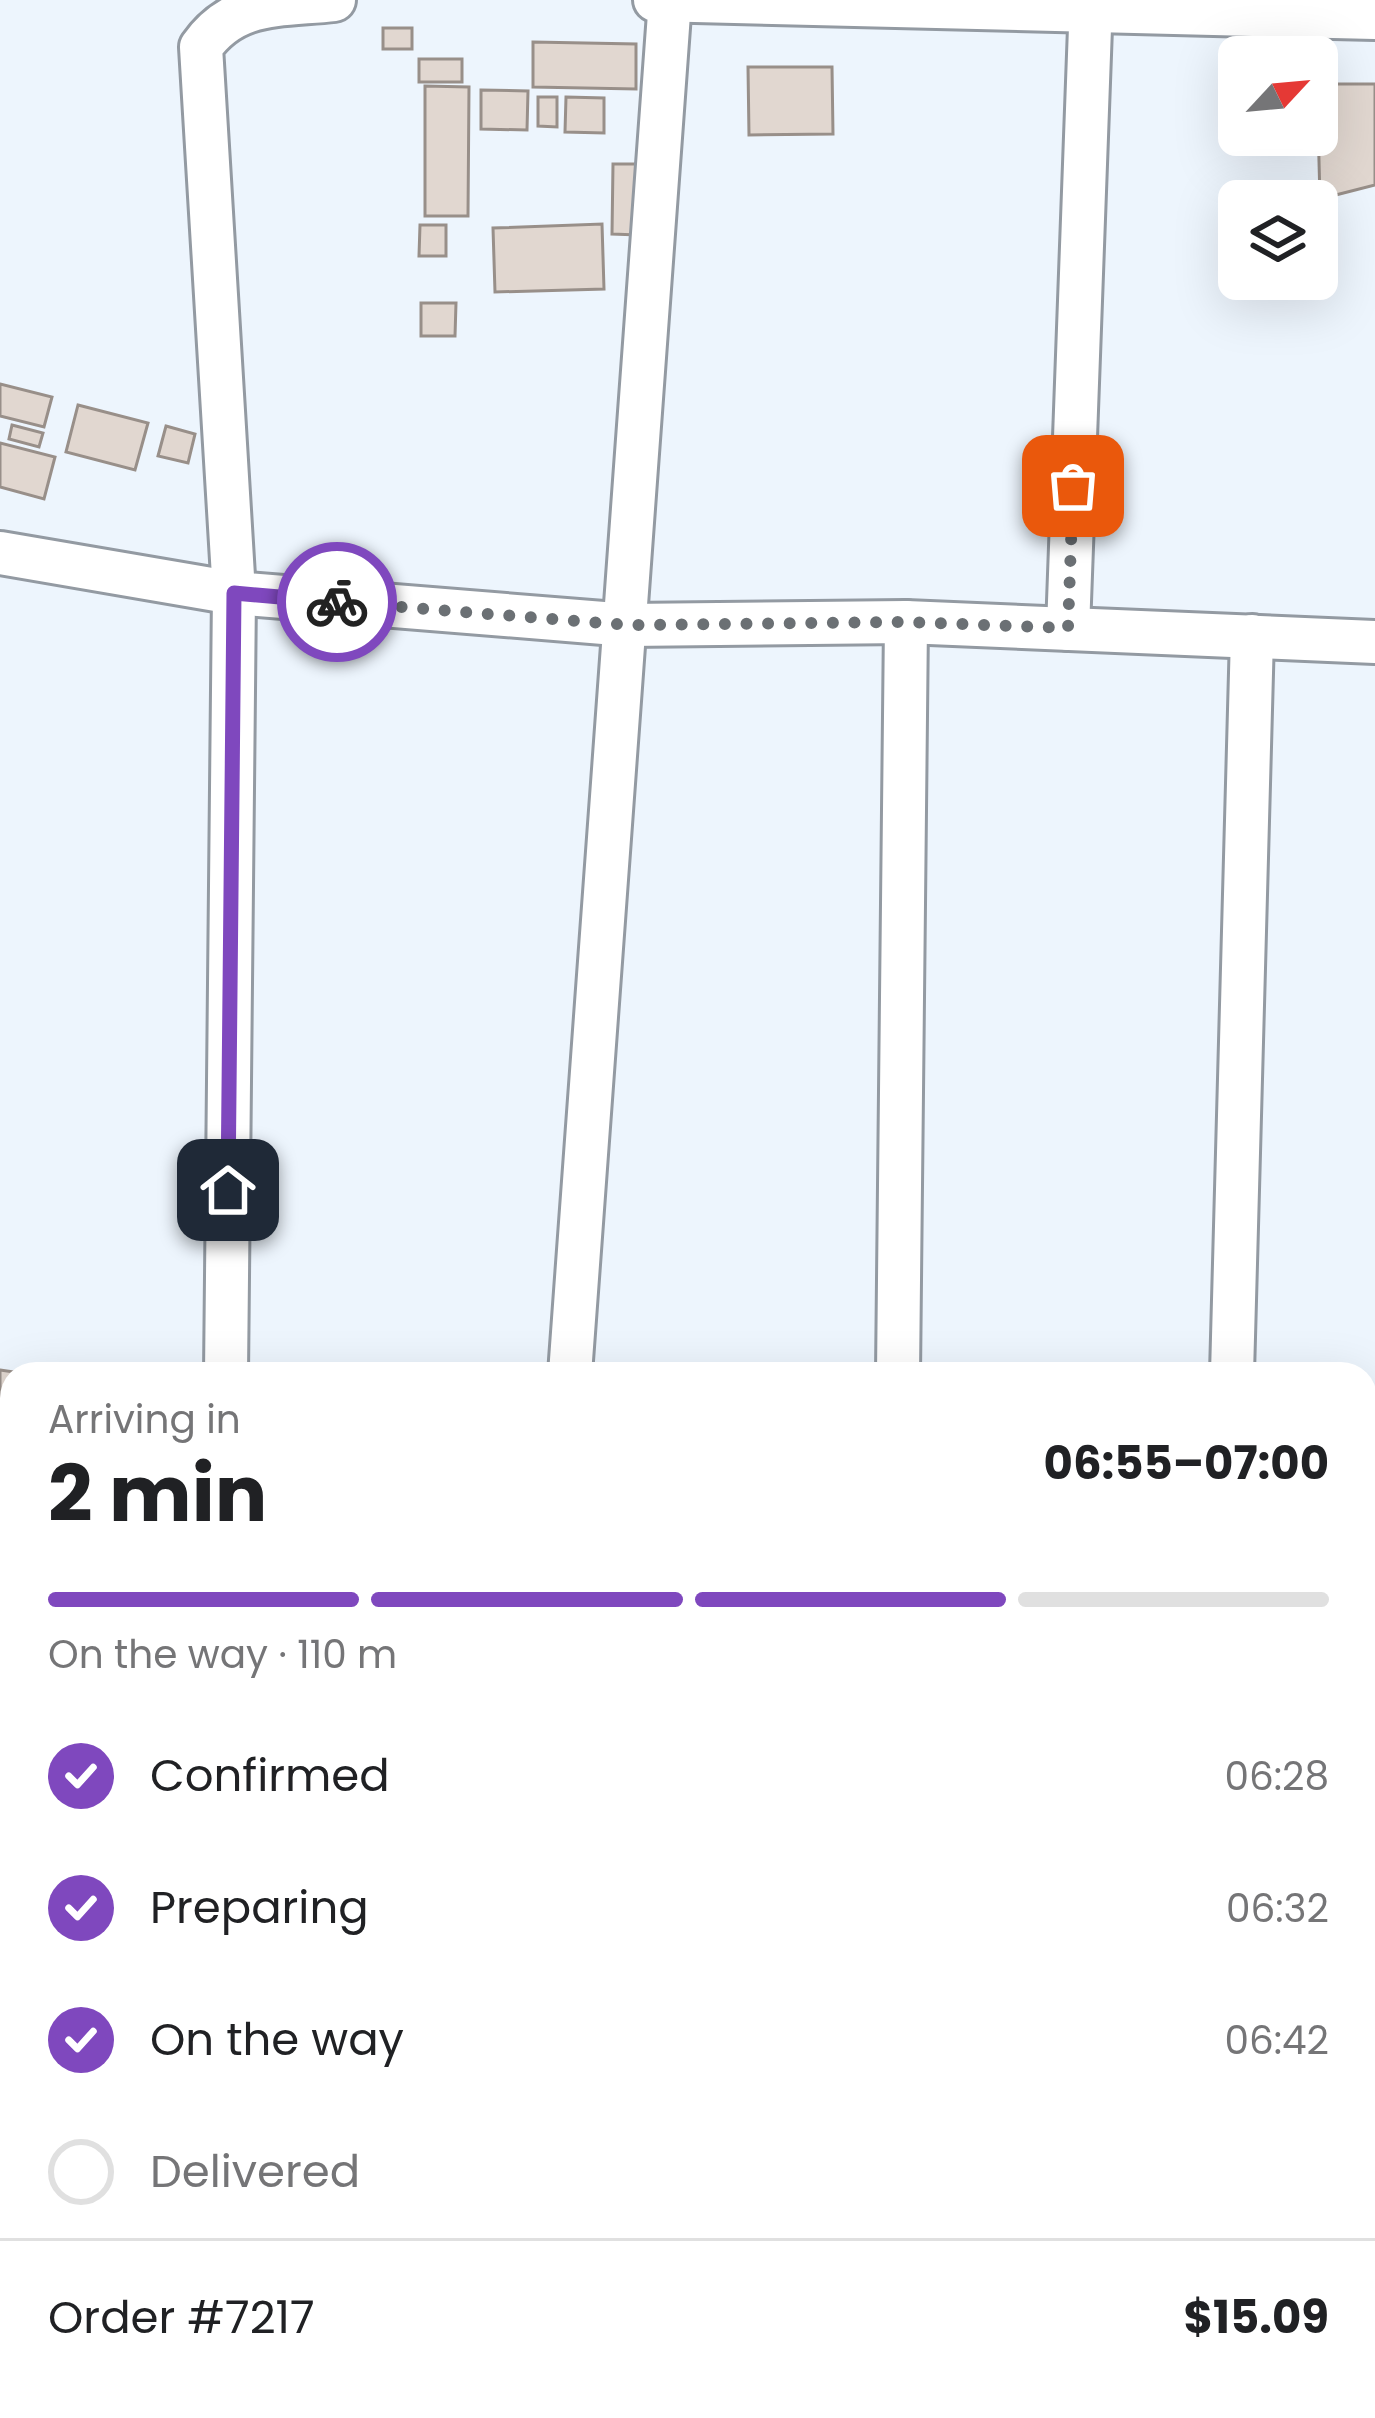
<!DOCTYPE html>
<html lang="en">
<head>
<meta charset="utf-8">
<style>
	:root { --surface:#fff; --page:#f2f2f2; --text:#202124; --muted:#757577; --line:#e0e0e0; --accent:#7f48be }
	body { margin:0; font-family:Poppins,sans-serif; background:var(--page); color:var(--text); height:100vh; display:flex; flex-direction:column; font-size:45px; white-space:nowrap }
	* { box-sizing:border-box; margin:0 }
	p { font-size:39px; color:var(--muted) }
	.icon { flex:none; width:66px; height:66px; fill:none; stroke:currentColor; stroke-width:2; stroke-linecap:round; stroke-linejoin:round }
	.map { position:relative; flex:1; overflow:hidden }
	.side { position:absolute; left:0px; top:1362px; width:1377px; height:1056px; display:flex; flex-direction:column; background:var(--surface); border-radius:36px 36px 0 0; box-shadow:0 12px 48px #0002 }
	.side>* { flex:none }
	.needle { width:78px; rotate:64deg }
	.tools { position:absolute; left:1218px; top:36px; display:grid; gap:24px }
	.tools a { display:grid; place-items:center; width:120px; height:120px; border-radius:18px; background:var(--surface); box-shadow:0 12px 48px #0002; font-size:60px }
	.pin { position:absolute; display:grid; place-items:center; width:102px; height:102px; color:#fff; margin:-51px; border-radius:24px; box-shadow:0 6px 18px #0006 }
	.courier { position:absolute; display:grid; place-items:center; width:120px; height:120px; margin:-60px; border:9px solid #7f48be; border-radius:50%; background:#fff; color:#222; box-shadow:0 3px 15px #0007 }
	.head em { font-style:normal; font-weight:700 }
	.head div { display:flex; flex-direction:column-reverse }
	.head { display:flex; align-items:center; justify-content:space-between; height:204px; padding:0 48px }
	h1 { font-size:78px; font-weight:700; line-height:90px }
	.bar { display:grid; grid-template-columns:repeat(4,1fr); gap:18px 12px; align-content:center; height:144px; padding:0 48px }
	.bar i { height:15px; border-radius:9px; background:var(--line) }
	.bar .active { background:var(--accent) }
	.bar p { grid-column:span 4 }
	.line { display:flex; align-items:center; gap:30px; padding:0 48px; border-top:3px solid var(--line) }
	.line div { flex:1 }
	ol { padding:0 48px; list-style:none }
	li { display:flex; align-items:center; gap:36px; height:132px }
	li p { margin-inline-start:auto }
	li .icon { padding:12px; border-radius:50%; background:var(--accent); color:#fff; stroke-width:4 }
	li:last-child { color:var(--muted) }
	li i { width:66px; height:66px; border:6px solid var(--line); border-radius:50% }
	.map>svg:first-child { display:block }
	.building { fill:#e1d7d0; stroke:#988f89; stroke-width:3 }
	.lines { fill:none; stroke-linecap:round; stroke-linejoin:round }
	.minor-casing { stroke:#939aa2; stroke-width:48 }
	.minor { stroke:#fff; stroke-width:42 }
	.done { stroke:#6b7074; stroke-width:12; stroke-dasharray:0 21.6 }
	.route { stroke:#7f48be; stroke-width:15 }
</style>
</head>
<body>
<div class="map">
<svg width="1375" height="2418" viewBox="0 0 1375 2418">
	<rect width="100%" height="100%" fill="#edf5fd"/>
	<!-- building -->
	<g class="building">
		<rect x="383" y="28" width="29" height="21"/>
		<polygon points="533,42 636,44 636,89 533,87"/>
		<rect x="419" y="59" width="43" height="23"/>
		<polygon points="748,67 832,67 833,134 749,135"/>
		<polygon points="1317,84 1375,84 1375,185 1320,199"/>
		<polygon points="425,86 469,87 468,216 425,216"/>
		<polygon points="481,90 528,91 527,130 481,129"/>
		<polygon points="538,97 557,97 557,127 538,126"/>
		<polygon points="566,97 604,98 604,133 565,132"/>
		<polygon points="613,164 638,164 638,235 612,234"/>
		<polygon points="602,224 604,289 495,292 493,228"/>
		<polygon points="420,225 446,225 446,256 419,256"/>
		<polygon points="421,303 456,303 455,336 421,336"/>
		<polygon points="0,384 52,397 44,427 0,416"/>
		<polygon points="78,405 148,423 135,470 66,452"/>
		<polygon points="12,425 43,433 39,447 9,439"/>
		<polygon points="166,426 195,434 188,463 158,456"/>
		<polygon points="0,443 55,457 44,499 0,487"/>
		<polygon points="0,1370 14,1372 8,1416 0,1415"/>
		<polygon points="12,1985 12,2016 0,2017 0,1987"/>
		<polygon points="0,2250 12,2251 10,2303 0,2302"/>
		<polygon points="0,2309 12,2310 12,2355 0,2354"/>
		<polygon points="1365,2379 1374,2380 1375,2418 1301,2418 1301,2406 1365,2406"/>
		<polygon points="165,2406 198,2406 197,2418 165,2418"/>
		<polygon points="304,2406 349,2406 348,2417 304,2415"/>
		<polygon points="628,2406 690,2406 690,2412 629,2416"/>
		<polygon points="1107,2406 1160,2406 1159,2418 1106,2418"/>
	</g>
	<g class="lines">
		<defs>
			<g id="minor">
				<polyline points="655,0 1375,18"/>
				<polyline points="0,553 234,593 628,625 906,622 1375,642"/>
				<polyline points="1068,629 1091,0"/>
				<path d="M 226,1374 L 234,593 L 201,47 C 234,0 279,6 334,0"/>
				<polyline points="570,1374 670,0"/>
				<polyline points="898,1374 906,622"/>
				<polyline points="1232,1374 1252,636"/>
				<polyline points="0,1476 12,1478"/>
				<polyline points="1365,1717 1375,1719"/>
				<polyline points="241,2406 241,2418"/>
				<polyline points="562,2406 562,2418"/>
				<polyline points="1226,2406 1226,2418"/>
				<polyline points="877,2418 878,2406"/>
			</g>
		</defs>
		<!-- minor casing -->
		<use href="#minor" class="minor-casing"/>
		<!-- minor -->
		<use href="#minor" class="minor"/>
	</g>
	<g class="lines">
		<!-- done -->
		<polyline class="done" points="337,602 628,625 906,622 1068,628 1073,486"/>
		<!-- route -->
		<polyline class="route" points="228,1190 234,593 337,602"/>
	</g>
</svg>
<div class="tools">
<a><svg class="needle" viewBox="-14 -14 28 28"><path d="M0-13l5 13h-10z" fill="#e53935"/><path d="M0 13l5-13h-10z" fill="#757577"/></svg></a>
<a><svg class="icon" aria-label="layers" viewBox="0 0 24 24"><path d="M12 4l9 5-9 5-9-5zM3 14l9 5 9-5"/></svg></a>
</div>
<div class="pin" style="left:1073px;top:486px;background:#ea580c"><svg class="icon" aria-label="bag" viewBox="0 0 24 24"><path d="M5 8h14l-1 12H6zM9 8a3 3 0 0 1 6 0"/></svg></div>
<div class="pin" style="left:228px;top:1190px;background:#1f2937"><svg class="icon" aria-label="home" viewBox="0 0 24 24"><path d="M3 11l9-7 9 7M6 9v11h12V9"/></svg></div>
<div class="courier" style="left:337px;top:602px"><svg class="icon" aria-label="bike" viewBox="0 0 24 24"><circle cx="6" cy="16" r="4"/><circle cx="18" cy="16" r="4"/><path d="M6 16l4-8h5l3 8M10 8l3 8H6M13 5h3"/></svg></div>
<section class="side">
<div class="head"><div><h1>2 min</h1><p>Arriving in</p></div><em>06:55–07:00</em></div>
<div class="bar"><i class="active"></i><i class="active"></i><i class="active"></i><i></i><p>On the way · 110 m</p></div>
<ol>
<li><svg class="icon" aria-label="check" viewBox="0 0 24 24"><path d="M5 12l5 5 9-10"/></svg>Confirmed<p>06:28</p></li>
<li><svg class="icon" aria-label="check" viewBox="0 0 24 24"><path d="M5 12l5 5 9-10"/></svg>Preparing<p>06:32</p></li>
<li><svg class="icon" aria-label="check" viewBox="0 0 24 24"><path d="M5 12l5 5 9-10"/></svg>On the way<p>06:42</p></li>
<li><i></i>Delivered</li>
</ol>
<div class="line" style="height:156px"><div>Order #7217</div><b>$15.09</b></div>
</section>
</div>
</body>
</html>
